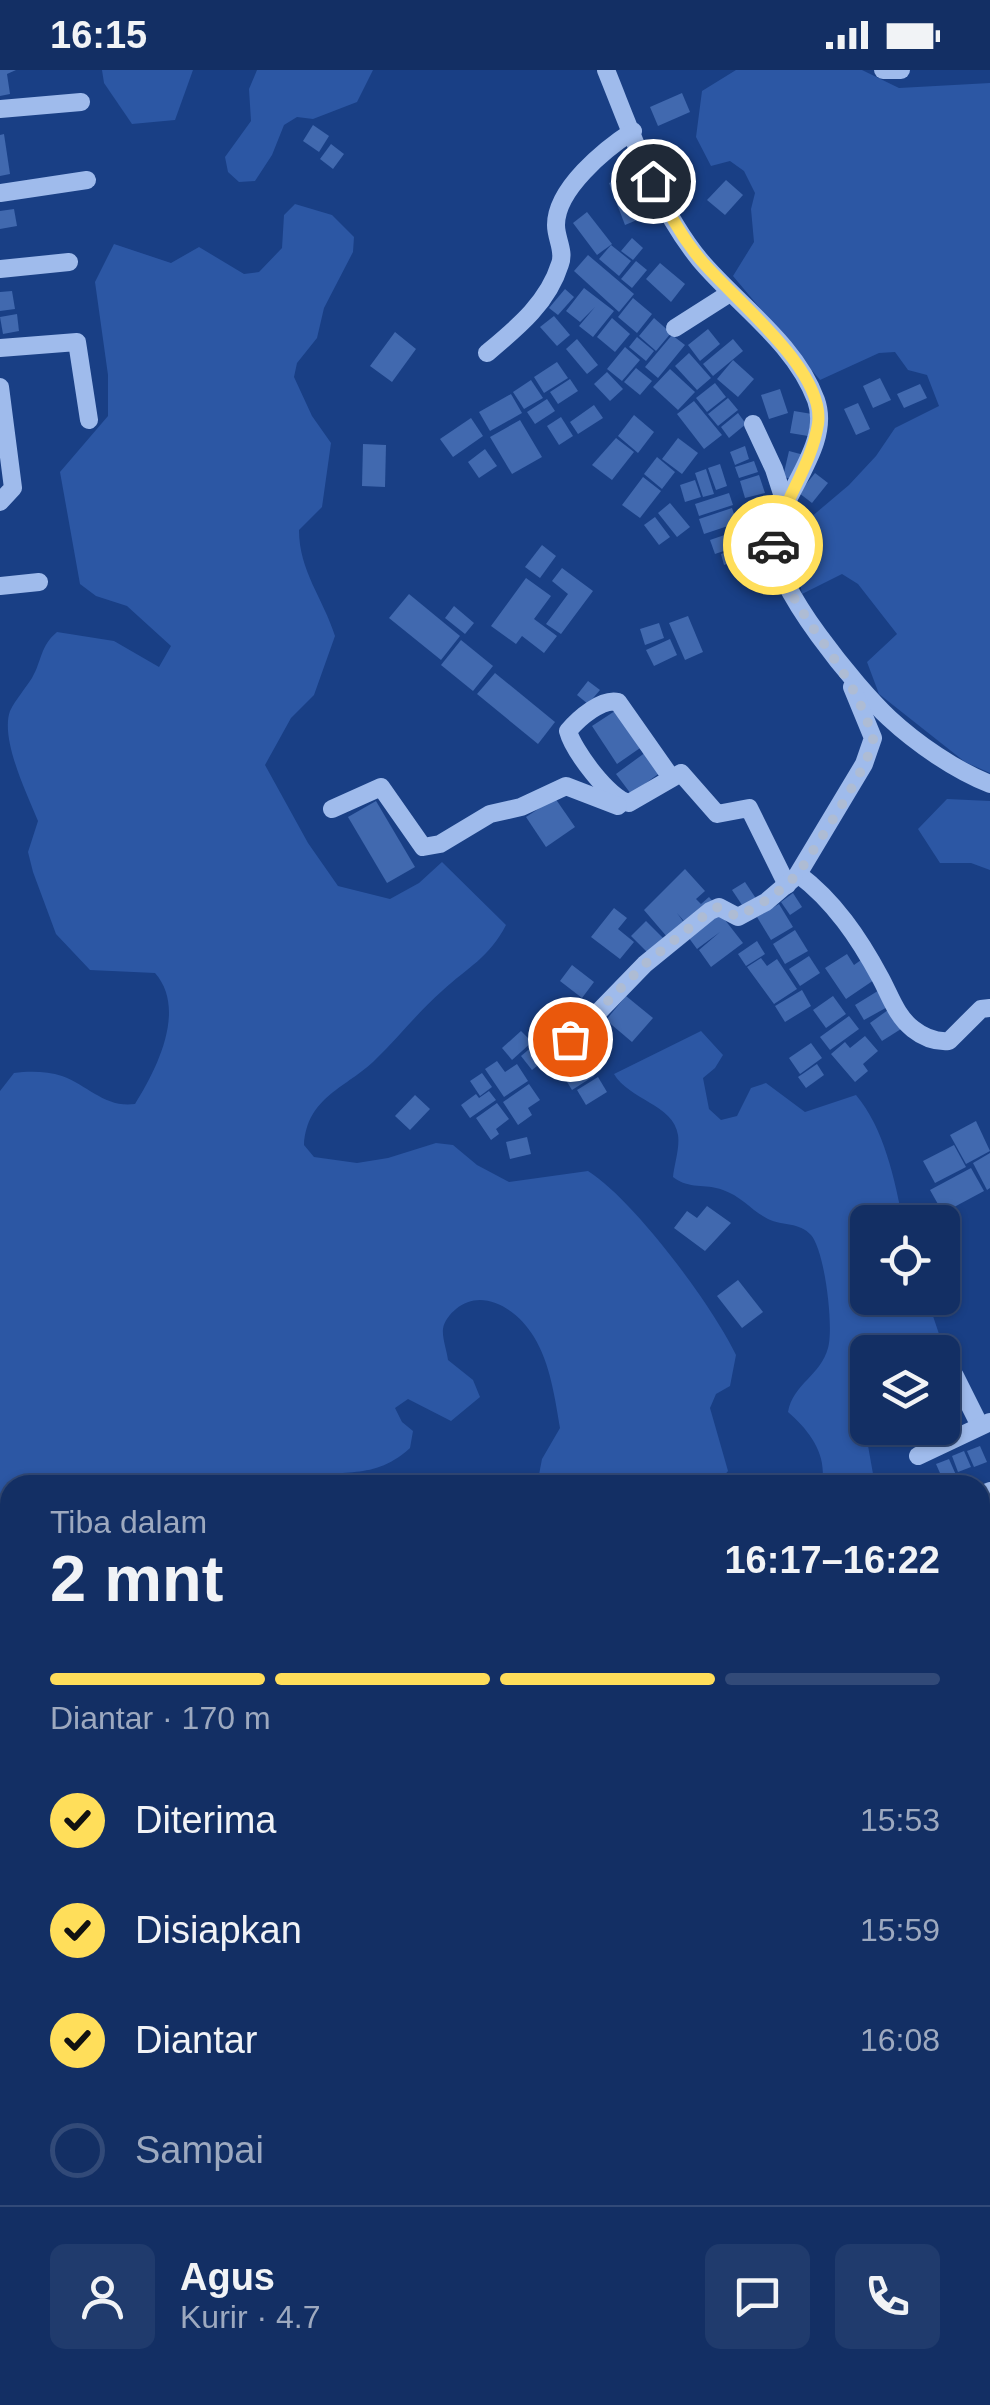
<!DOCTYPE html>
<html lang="id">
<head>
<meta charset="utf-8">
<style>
	:root { --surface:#132f64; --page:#203b6d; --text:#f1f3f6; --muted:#9da9bf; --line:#324a78; --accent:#ffde5a }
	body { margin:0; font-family:Helvetica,sans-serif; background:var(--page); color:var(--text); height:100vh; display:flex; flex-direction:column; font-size:38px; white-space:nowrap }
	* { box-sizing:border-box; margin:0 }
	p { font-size:32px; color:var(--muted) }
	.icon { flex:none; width:55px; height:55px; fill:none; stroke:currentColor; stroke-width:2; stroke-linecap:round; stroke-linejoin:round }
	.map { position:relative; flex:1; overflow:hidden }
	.side { position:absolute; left:0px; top:1405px; width:990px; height:930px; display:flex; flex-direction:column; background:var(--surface); border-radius:30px 30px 0 0; box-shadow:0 2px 8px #0004,0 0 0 2px var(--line) }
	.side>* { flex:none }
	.controls { position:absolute; left:850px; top:1135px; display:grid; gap:20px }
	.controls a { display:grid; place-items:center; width:110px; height:110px; border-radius:15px; background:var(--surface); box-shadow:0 2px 8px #0004,0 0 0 2px var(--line); font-size:50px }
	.pin { position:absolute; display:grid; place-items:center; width:85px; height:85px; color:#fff; margin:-42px; border:5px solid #fff; border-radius:50%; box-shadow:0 2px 10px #0007 }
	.courier { position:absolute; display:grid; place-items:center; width:100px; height:100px; margin:-50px; border:8px solid #ffde5a; border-radius:50%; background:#fff; color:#222; box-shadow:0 2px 12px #0007 }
	.summary em { font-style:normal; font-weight:700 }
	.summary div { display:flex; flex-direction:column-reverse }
	.summary { display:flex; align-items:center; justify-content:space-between; height:170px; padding:0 50px }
	h1 { font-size:65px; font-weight:700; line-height:75px }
	.bar { display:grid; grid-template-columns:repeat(4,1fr); gap:15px 10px; align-content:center; height:120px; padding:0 50px }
	.bar i { height:12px; border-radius:8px; background:var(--line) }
	.bar .on { background:var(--accent) }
	.bar p { grid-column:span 4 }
	.line { display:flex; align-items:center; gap:25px; padding:0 50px; border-top:2px solid var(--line) }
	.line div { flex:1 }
	.round { display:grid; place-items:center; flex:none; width:105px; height:105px; border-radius:15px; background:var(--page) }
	ol { padding:0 50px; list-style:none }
	li { display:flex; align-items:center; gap:30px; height:110px }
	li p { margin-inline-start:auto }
	li .icon { padding:10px; border-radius:50%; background:var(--accent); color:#111; stroke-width:4 }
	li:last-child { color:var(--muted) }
	li i { width:55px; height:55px; border:5px solid var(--line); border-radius:50% }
	.status { display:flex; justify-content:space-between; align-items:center; height:70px; padding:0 50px; background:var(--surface); direction:ltr }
	.status svg { height:28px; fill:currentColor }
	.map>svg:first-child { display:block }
	.green { fill:#2c57a4 }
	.building { fill:#4169af }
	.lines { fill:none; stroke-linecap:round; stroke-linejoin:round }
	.minor { stroke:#9fbbec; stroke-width:18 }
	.done { stroke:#aebcd4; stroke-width:10; stroke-dasharray:0 18 }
	.route { stroke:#ffde5a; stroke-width:12 }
</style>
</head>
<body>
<div class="status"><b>16:15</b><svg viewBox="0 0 49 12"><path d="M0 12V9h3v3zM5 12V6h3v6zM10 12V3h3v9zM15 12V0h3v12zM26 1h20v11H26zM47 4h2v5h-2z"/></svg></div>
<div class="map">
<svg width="990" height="2335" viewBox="0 0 990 2335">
	<rect width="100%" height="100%" fill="#193f85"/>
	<!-- green -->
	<g class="green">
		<polygon points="102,0 193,0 175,50 132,54 104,13"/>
		<polygon points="257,0 373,0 357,32 313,49 297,47 284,55 272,85 255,111 239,112 228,102 225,87 251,51 249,19"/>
		<polygon points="736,0 862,0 899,18 990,13 990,703 965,692 879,624 867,592 897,564 858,514 842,504 802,524 791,464 849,415 876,386 895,358 939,336 927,305 908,300 895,282 879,283 820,310 733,206 754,172 751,139 755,123 744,101 730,91 711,96 696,67 702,21"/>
		<path d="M 295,134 L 332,145 L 354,167 L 353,182 L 324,238 L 317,268 L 297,293 L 294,307 L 312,346 L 331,373 L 322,437 L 299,460 C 299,501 323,528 335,566 L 314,625 L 291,648 L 265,695 L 308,773 L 338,816 L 390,829 L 419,813 L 442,792 L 506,855 C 489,888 468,897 442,921 C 418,942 399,967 376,989 C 347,1018 307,1026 304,1075 L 314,1087 L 357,1093 L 388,1088 L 436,1073 L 453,1075 L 477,1095 L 509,1112 L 588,1101 C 634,1130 712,1235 736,1285 L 730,1316 L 716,1324 L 710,1338 L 728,1401 L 716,1415 L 537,1415 L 542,1389 L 560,1358 C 555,1328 550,1293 534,1267 C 519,1241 483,1216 456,1239 C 450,1244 444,1251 443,1259 C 442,1268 447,1281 448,1290 L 473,1310 L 480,1327 L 451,1351 L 408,1329 L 395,1338 L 402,1352 L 413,1361 L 410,1378 C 368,1416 338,1392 295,1415 L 10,1415 L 10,1492 L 0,1481 L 0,1021 L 14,1003 C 29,1001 47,1001 62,1006 C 89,1016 105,1038 135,1034 C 157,999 187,939 155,903 L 90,900 L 56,864 L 33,802 L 28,782 L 38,751 C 27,724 0,669 10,641 C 16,629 25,619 32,608 C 42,591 40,576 57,562 L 114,571 L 159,597 L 171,576 L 127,536 L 96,526 L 80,514 L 60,402 L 108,346 L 108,305 L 95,212 L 114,174 L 171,193 L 199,177 L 244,204 L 259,202 L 282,178 L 284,145 Z"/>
		<polygon points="947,729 990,731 990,800 971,793 940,793 918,759"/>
		<path d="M 701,961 L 723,985 L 715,998 L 703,1008 L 709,1039 L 721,1050 L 737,1046 L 751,1018 L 766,1013 L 805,1042 L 856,1025 C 884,1058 895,1110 903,1152 L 868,1152 L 868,1228 L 927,1228 L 939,1264 L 935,1279 L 927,1282 L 868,1282 L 867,1323 L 862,1342 L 875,1415 L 821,1415 C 829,1386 809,1360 788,1342 C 793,1314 821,1305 828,1278 C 834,1258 825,1181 811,1165 C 799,1152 783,1156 768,1149 C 752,1141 741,1126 723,1120 C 704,1113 690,1120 673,1107 C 674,1095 680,1078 678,1065 C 674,1035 628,1029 614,1004 Z"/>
		<polygon points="980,1968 990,1992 990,2097 980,2108"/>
		<polygon points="10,2226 10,2325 126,2325 125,2335 12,2335 0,2325 0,2235"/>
	</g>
	<!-- building -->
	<g class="building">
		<polygon points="0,0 16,0 7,4 10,24 0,26"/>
		<polygon points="682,23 690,42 658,56 650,37"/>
		<polygon points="313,55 329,66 319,82 303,71"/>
		<polygon points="4,64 10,104 0,106 0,65"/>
		<polygon points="331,74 344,84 333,99 320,89"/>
		<polygon points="666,79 678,105 659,113 648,87"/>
		<polygon points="629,105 649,145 625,155 609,113"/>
		<polygon points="726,110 743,125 725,145 707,130"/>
		<polygon points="14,139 17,156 0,159 0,141"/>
		<polygon points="587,142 612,174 597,185 573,153"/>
		<polygon points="632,168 643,178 633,190 621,181"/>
		<polygon points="611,175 631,191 619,206 599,189"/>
		<polygon points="588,185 634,224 619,242 574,201"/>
		<polygon points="636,191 647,200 632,218 621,209"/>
		<polygon points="660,193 685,214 671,232 646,209"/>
		<polygon points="584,218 614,241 593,267 579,256 595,237 580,252 566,241"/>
		<polygon points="565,219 574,227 558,245 549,238"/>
		<polygon points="12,221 15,239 0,241 0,222"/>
		<polygon points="633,228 652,244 637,263 618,247"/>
		<polygon points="17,244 19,261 3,264 0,247"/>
		<polygon points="554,246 570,265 557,276 540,257"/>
		<polygon points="612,248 630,264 615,282 597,267"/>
		<polygon points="654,248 671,263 656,281 639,266"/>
		<polygon points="708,259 720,274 700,291 688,275"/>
		<polygon points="395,262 416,279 392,312 370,296"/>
		<polygon points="672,265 685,275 658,308 645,297"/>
		<polygon points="637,267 654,281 646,291 629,277"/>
		<polygon points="577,269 598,295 587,304 566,279"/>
		<polygon points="733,269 743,281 713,306 703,294"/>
		<polygon points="625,277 640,290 622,311 607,299"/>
		<polygon points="689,283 711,308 697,320 675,296"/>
		<polygon points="733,290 754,309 738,327 717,309"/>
		<polygon points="557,292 568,308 544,323 534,307"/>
		<polygon points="636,298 652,311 640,325 624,312"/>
		<polygon points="670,299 695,322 678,340 653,317"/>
		<polygon points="607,302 623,319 610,331 594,314"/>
		<polygon points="880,308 891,330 873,338 863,316"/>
		<polygon points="570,309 578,321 558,334 550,322"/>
		<polygon points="531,310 543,328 524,339 513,322"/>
		<polygon points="715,313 726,327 707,342 696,328"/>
		<polygon points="920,314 927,328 904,338 897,324"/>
		<polygon points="780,319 788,343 769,349 761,325"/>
		<polygon points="511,324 522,343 490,361 479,342"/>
		<polygon points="728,328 738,340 718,356 708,344"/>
		<polygon points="547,329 555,341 535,354 527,342"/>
		<polygon points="694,331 722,365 704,379 677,344"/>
		<polygon points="858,333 870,359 856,365 844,339"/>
		<polygon points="594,335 603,348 578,364 570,352"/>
		<polygon points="794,341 812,344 808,366 790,363"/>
		<polygon points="738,343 746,354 729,368 721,357"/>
		<polygon points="634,345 654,362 638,383 618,366"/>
		<polygon points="561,347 573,366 559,375 547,356"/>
		<polygon points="471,348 483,366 453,387 440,369"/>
		<polygon points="520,350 542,387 512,404 490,367"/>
		<polygon points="616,368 634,382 612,410 592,395"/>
		<polygon points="678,368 698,383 682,404 662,389"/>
		<polygon points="363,374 386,375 385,417 362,416"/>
		<polygon points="745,376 749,389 735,395 730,382"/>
		<polygon points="485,379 497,396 479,408 468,392"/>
		<polygon points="789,381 804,385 797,410 783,407"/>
		<polygon points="657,387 675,402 662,419 644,404"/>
		<polygon points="754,391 758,402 739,408 735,397"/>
		<polygon points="720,394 727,416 716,420 708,398"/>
		<polygon points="706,399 714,424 703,427 695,403"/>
		<polygon points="815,403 828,413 812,433 799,423"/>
		<polygon points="759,405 765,423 745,428 740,411"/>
		<polygon points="643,407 661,421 640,448 622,435"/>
		<polygon points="695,410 701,427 685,432 680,415"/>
		<polygon points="729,423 733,435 699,446 695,434"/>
		<polygon points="670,433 690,457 677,467 658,443"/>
		<polygon points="732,438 737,453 704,464 699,449"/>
		<polygon points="655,447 670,467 659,475 644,455"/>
		<polygon points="739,460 744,474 715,484 710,470"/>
		<polygon points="542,475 556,486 540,508 525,497"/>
		<polygon points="744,476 748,487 724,495 721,484"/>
		<polygon points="562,498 593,521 561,564 546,554 568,524 552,511"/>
		<polygon points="526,508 551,526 534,549 557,566 544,583 522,566 516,574 491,556"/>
		<polygon points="409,524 460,566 441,590 389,548"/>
		<polygon points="454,536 474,553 465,564 445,548"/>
		<polygon points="688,546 703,582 685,590 669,553"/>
		<polygon points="659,553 664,568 645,575 640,559"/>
		<polygon points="670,569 677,585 654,596 646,580"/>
		<polygon points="461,570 493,596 473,621 441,595"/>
		<polygon points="495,603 555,652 538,674 477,624"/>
		<polygon points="588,611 600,620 588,634 577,625"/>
		<polygon points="618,639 643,676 617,694 592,656"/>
		<polygon points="646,682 661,702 631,724 616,704"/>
		<polygon points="555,728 575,757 546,777 526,747"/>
		<polygon points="376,731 415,797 387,813 348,747"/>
		<polygon points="685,799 705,821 696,829 701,834 709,827 715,834 689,857 677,843 685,854 668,868 644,840"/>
		<polygon points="745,812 759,833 746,841 732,820"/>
		<polygon points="793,823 802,837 790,845 781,832"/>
		<polygon points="779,834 793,857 771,870 757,847"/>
		<polygon points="614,838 627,848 618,859 634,872 620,889 591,867"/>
		<polygon points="718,841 743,873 711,897 699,880 720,862 697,879 686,864"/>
		<polygon points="646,851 667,872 652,887 631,866"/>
		<polygon points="795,860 808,881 785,894 773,874"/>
		<polygon points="757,871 765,884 746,896 738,884"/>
		<polygon points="847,884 854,895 861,890 874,910 846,929 825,898"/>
		<polygon points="809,886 820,903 800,916 789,899"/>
		<polygon points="761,888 767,896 777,889 797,919 774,934 747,897"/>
		<polygon points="572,895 594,912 582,928 560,911"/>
		<polygon points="881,919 891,935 864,950 855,935"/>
		<polygon points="802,920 811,936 785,952 775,936"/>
		<polygon points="626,926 653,948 632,972 606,950"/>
		<polygon points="833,926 846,944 826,958 813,940"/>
		<polygon points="888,940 901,959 882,971 870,953"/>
		<polygon points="849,946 859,959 830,980 820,967"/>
		<polygon points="521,961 532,972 512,990 502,978"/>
		<polygon points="865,966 878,981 863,994 868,1001 855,1012 831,984 845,972 850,978"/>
		<polygon points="811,973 822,988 800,1004 789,988"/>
		<polygon points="534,975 546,989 532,1000 521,986"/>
		<polygon points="497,991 505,1002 517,994 528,1011 504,1027 485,999"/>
		<polygon points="585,993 594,1006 572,1020 564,1007"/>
		<polygon points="817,994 824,1005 806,1018 798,1007"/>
		<polygon points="482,1003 492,1017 480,1026 470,1011"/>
		<polygon points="598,1007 607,1022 586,1035 577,1020"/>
		<polygon points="529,1014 540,1030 528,1038 532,1045 518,1055 503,1032"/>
		<polygon points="489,1021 496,1030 470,1048 461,1035 476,1024 479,1028"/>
		<polygon points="415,1025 430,1039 410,1060 395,1046"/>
		<polygon points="497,1033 509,1049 496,1059 499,1064 491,1070 476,1048"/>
		<polygon points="976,1051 990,1081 966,1094 950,1065"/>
		<polygon points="527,1067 531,1084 510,1089 506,1072"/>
		<polygon points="954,1075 966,1097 935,1113 923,1091"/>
		<polygon points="990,1083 990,1118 987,1120 973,1093"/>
		<polygon points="971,1098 984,1121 943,1143 930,1120"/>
		<polygon points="707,1136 731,1153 705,1181 674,1158 687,1141 697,1148"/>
		<polygon points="738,1210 763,1242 742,1258 717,1226"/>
		<polygon points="980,1376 987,1392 974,1397 967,1381"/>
		<polygon points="964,1381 971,1397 958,1402 952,1386"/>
		<polygon points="949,1389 956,1405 943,1410 936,1394"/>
		<polygon points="990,2297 990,2335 987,2335 974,2325 980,2325 980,2310"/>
		<polygon points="716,2325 754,2325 760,2335 722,2335"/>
		<polygon points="852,2325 880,2325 887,2335 852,2335 847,2328"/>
	</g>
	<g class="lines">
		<!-- minor -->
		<g class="minor">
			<path d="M 606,0 C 632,64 656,136 700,190 C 738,235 795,273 816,330 C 833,377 776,428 774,473 C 771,515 858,619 889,648 C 917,674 955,700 990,714"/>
			<polyline points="883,0 901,0"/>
			<polyline points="0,39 81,32"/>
			<polyline points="0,123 87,110"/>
			<polyline points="0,199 69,192"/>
			<polyline points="675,258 730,223"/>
			<polyline points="0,278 77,272 89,350"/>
			<path d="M 487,283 C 517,258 548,233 560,194 C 565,181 556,169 556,155 C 556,119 605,79 633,61"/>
			<polyline points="0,317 13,418 0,432"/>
			<polyline points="753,354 774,399 786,436"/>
			<polyline points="0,516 39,512"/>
			<path d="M 852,617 L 873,668 L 864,694 L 798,804 C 834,831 859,868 880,907 C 890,925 896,946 913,959 C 923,967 936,972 949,971 L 981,939 L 990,938"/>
			<path d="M 670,706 L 618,632 C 602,628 579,648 568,661 C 573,680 609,729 629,733 L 681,703 L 717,744 L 749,738 L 787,815"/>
			<polyline points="332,739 381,717 423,777 440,774 490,744 521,737 566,716 618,736"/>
			<polyline points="549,983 578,963 645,894 710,841 719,837 738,847 766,832 794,808"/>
			<polyline points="942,1303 955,1306 980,1356"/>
			<polyline points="918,1386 990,1352"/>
			<polyline points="980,1425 990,1421"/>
			<polyline points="980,1499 990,1494"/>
			<polyline points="980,1579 990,1575"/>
			<polyline points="0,1759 10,1757"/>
			<polyline points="980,1883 990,1879"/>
			<polyline points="980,2272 990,2253"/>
			<polyline points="474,2335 475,2325"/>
			<polyline points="934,2335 941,2325"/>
		</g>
	</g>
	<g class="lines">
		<!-- done -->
		<path class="done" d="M 570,969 L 645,894 L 710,841 L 718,837 L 738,847 L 773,826 L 798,804 C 813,780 874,690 873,668 C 873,661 867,652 865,646 C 842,584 787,540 773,475"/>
		<!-- route -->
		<path class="route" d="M 653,111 C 666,139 681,166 700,189 C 732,228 826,300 818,354 C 811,398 781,433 773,475"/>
	</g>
</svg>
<div class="controls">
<a><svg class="icon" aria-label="locate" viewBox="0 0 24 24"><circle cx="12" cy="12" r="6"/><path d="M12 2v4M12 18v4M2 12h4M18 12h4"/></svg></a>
<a><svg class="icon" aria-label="layers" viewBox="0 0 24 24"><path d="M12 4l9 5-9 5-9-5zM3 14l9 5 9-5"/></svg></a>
</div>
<div class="pin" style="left:570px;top:969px;background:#ea580c"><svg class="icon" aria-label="bag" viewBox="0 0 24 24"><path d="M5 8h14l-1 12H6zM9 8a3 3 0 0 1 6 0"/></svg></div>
<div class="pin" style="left:653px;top:111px;background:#1f2937"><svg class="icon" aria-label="home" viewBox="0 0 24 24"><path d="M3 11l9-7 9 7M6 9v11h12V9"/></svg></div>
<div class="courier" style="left:773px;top:475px"><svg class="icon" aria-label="car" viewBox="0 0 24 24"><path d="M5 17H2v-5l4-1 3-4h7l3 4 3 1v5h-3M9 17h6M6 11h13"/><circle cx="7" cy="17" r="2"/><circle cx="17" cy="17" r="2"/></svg></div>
<section class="side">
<div class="summary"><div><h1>2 mnt</h1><p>Tiba dalam</p></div><em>16:17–16:22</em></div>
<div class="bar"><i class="on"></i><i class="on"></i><i class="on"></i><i></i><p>Diantar · 170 m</p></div>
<ol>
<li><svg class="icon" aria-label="check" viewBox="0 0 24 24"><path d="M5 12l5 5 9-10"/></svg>Diterima<p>15:53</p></li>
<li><svg class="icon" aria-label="check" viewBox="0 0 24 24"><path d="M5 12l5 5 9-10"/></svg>Disiapkan<p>15:59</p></li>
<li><svg class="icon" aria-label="check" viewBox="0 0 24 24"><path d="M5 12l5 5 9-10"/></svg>Diantar<p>16:08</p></li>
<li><i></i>Sampai</li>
</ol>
<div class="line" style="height:180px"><a class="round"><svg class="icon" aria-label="person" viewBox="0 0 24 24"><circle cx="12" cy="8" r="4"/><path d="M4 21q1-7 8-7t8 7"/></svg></a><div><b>Agus</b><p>Kurir · 4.7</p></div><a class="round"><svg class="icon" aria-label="chat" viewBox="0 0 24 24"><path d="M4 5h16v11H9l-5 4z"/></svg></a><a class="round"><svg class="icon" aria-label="phone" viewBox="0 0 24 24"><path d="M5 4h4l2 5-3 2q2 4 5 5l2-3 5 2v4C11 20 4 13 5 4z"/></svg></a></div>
</section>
</div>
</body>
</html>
